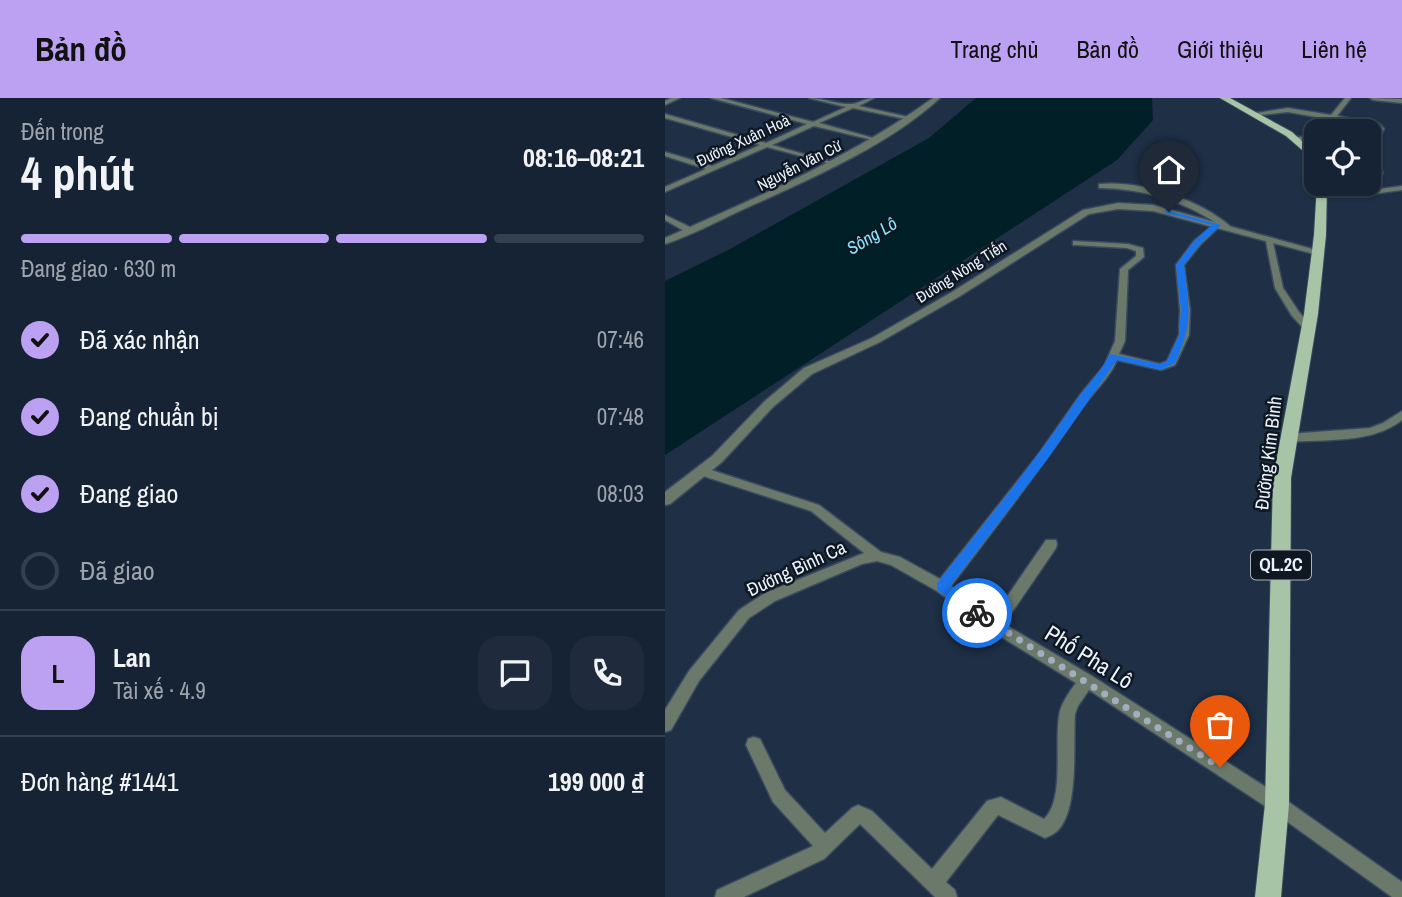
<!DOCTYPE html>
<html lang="vi">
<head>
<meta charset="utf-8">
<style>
	:root { --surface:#162334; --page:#1f2b3c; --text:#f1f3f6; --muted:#9ea4ac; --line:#35404f; --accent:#bca0f2 }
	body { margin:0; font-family:"Archivo Narrow",sans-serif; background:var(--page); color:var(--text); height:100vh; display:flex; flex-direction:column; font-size:26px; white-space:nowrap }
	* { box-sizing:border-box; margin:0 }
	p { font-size:23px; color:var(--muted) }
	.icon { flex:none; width:38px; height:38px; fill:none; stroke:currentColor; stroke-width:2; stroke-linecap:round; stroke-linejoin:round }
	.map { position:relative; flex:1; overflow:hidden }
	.panel { display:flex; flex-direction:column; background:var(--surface); width:665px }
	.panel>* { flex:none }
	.tools { position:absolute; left:639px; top:21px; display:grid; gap:14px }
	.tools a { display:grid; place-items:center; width:77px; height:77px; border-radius:14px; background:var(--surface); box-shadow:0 2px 5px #0004,0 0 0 2px var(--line); font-size:35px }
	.pin { position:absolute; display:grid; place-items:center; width:60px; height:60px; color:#fff; margin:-72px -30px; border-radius:50% 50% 50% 0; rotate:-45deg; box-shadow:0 0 7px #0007 }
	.pin .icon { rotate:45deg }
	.courier { position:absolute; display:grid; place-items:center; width:70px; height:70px; margin:-35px; border:5px solid #1a73e8; border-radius:50%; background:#fff; color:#222; box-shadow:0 2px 9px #0007 }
	.overview em { font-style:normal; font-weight:700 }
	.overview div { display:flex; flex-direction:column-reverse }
	.overview { display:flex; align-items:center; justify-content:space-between; height:119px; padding:0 21px }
	h1 { font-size:46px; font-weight:700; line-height:52px }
	.bar { display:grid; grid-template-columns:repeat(4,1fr); gap:10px 7px; align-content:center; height:84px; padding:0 21px }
	.bar i { height:9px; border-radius:5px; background:var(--line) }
	.bar .current { background:var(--accent) }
	.bar p { grid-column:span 4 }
	.line { display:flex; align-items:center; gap:18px; padding:0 21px; border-top:2px solid var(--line) }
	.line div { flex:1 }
	.round { display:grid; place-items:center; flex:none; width:74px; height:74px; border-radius:21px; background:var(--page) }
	ol { padding:0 21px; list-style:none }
	li { display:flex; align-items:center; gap:21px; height:77px }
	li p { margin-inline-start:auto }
	li .icon { padding:7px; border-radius:50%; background:var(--accent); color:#111; stroke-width:4 }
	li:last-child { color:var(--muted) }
	li i { width:38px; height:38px; border:4px solid var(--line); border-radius:50% }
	header { display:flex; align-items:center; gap:42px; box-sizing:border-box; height:98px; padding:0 35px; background:var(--accent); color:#111 }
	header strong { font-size:33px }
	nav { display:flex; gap:38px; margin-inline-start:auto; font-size:24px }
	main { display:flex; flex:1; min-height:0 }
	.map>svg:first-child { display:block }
	.water { fill:#011f26 }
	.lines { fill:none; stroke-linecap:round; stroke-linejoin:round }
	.minor-casing { stroke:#3a4a60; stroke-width:3 }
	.tertiary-casing { stroke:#3a4a60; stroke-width:3 }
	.primary-casing { stroke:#3a4a60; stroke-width:2 }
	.minor { fill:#6b796a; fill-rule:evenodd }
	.tertiary { fill:#6b796a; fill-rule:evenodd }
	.primary { fill:#a7c4a6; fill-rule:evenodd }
	.route { fill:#1a73e8 }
	.done { stroke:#a2aebe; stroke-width:7; stroke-dasharray:0 12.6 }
	.labels { text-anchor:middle; stroke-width:5; stroke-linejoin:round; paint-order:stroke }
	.far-street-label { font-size:16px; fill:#e9f3ff; stroke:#0f1721 }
	.far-water-label { font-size:18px; font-style:italic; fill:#89e4fc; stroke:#0f1721 }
	.shield { fill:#0f1721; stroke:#a8b1bc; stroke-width:2 }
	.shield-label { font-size:18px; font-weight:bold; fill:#e9f3ff }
	.street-label { font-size:19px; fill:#e9f3ff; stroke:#0f1721 }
	.near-street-label { font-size:23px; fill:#e9f3ff; stroke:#0f1721 }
</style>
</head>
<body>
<header>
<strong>Bản đồ</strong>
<nav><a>Trang chủ</a><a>Bản đồ</a><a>Giới thiệu</a><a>Liên hệ</a></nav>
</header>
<main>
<section class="panel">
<div class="overview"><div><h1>4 phút</h1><p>Đến trong</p></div><em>08:16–08:21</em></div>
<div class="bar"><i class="current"></i><i class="current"></i><i class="current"></i><i></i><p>Đang giao · 630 m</p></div>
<ol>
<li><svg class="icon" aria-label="check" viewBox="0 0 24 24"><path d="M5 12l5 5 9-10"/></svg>Đã xác nhận<p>07:46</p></li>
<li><svg class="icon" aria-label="check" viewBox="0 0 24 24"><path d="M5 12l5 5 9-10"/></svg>Đang chuẩn bị<p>07:48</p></li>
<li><svg class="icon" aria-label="check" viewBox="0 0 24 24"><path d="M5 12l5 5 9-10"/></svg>Đang giao<p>08:03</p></li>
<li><i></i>Đã giao</li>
</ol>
<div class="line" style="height:126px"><b class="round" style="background:var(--accent);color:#111">L</b><div><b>Lan</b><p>Tài xế · 4.9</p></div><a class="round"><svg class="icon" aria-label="chat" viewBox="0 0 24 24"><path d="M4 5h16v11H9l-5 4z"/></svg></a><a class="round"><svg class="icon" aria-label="phone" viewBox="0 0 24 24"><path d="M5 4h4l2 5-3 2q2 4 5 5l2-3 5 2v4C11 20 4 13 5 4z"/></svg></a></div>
<div class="line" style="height:91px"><div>Đơn hàng #1441</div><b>199 000 ₫</b></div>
</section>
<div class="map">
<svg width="737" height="799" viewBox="0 0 737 799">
	<rect width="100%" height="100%" fill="#1e2f46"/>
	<!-- water -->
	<polygon class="water" points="311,0 487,0 488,22 452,62 0,357 0,183 65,151 264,40"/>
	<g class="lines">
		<defs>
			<g id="minor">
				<path d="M 46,0 L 56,0 L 148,24 L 181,9 L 144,0 C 158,0 174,7 186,6 C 194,6 200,0 209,0 L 194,8 L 248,20 L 245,22 L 188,10 L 154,25 L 212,41 L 212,43 L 149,28 L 107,47 L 170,65 L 170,67 L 102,49 L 0,94 L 0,89 L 41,71 L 0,58 L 0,54 L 47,68 L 95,47 L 0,20 L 0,16 L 101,45 L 142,26 Z"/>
				<polygon points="680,0 686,0 672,18 715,26 719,31 706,56 704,57 704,49 713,31 711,29 669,22 660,33 654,33 663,21 623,14 588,18 585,16 623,10 666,17"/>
				<polygon points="705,0 737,1 737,5 708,2"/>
				<polygon points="630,39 651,39 651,43 628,42 627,41"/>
				<polygon points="704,67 715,69 718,75 711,77 709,72 704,71"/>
				<path d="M 434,86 C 475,82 534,101 565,128 L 561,130 L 555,128 L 535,147 L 519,167 L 525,212 L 524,237 L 510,267 L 496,272 L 452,262 C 445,280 428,294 417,310 C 376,371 331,429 286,488 L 328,519 L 381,442 L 391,442 L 392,446 L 391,450 L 339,526 L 427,578 L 618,700 L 737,784 L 737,799 L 727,799 L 606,712 L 424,592 L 413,608 L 410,616 C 408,645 414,709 394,731 C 391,735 385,738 380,740 L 333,717 L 281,784 L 290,792 L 292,799 L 270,799 L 195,726 L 159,761 L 79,799 L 50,799 L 52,792 L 148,748 L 108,704 L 81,647 L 83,641 L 89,639 L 95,641 L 120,692 L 160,735 L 187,710 L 193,707 L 207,713 L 267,771 L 322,703 L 336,699 L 379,721 C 401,701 388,641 395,613 C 398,603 405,593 411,585 L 325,532 L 272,493 L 226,467 L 212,463 L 197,466 L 110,503 L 84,520 L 34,583 L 6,632 L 0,634 L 0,612 L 24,573 L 74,512 L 100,495 L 199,455 L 146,413 L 32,376 L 30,373 L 32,370 L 40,370 L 154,407 L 216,454 L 235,459 L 275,481 L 373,357 L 415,297 L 439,268 L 450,243 L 455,171 L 471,158 L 471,153 L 462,150 L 411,147 L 408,147 L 408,143 L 463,146 L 478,150 L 479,159 L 463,172 L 460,243 L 454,256 L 495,266 L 502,263 L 514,237 L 515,212 L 511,167 L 529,143 L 551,125 C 516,102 478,91 437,90 L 434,90 Z"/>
				<polygon points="654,87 700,93 737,88 737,92 700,97 657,91 653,89"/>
				<polygon points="0,117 27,130 28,132 21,134 0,122"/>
				<polygon points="600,138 607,140 618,190 634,214 648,230 646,232 640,232 627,218 610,190"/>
				<path d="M 737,313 L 737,322 C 706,346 661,341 623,344 L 617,340 L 623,336 L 705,330 L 718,325 Z"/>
			</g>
			<g id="tertiary">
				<polygon points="6,0 15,0 0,7 0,3"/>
				<path d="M 268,0 L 275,0 C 223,48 143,82 79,111 C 53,123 27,137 0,146 L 0,140 C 93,99 185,60 268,0 Z"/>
				<polygon points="453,105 488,107 658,154 653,157 488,113 453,111 424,116 295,198 215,244 147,276 108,309 57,364 5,406 0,407 0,394 47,358 100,303 139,270 207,240 287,194 418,112"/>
			</g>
			<g id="primary">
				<polygon points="555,0 565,0 627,34 651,56 651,64 621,38"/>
				<polygon points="652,86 662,86 661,137 653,216 626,380 624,706 616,799 590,799 600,706 608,380 639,216 649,137"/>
			</g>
		</defs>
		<!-- minor casing -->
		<use href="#minor" class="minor-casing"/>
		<!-- tertiary casing -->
		<use href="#tertiary" class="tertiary-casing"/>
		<!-- primary casing -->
		<use href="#primary" class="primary-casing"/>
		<!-- minor -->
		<use href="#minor" class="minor"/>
		<!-- tertiary -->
		<use href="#tertiary" class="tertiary"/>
		<!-- primary -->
		<use href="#primary" class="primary"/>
	</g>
	<!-- route -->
	<path class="route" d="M 501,112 L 556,127 L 535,146 L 519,167 C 524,210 529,224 510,265 L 496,272 L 452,262 L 381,363 L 285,488 L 317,511 L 317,519 L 308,519 L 272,492 L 272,485 C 320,425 367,367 410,304 C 422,287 436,274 445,256 L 495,266 L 502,263 L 514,237 L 516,212 L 511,167 L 529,143 L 547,127 L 501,115 Z"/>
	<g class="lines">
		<!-- done -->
		<polyline class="done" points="312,515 555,669"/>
	</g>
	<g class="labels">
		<!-- far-street labels -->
		<g class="far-street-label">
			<text transform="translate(78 42) rotate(-25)" y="6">Đường Xuân Hoà</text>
			<text transform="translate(134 67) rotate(-27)" y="6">Nguyễn Văn Cừ</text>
			<text transform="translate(296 173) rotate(-32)" y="6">Đường Nông Tiến</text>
		</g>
		<!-- far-water labels -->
		<g class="far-water-label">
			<text transform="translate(207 138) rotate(-31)" y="6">Sông Lô</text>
		</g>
		<!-- shield labels -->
		<rect class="shield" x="586" y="452.5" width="60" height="29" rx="5"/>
		<g class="shield-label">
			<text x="616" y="473">QL.2C</text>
		</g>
		<!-- street labels -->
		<g class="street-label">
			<text transform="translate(603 355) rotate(-83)" y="7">Đường Kim Bình</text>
			<text transform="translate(131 470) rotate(-25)" y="7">Đường Bình Ca</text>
		</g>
		<!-- near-street labels -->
		<g class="near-street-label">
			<text transform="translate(424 559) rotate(32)" y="8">Phố Pha Lô</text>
		</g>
	</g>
</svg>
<div class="tools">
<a><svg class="icon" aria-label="locate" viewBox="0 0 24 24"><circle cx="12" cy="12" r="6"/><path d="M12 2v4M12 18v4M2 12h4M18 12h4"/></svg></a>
</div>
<div class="pin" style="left:555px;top:669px;background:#ea580c"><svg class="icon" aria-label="bag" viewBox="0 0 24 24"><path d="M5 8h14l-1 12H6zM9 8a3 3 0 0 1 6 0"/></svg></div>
<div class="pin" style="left:504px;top:114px;background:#1f2937"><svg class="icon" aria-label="home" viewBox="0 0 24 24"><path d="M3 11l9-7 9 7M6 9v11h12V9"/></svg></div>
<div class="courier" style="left:312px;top:515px"><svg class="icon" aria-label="bike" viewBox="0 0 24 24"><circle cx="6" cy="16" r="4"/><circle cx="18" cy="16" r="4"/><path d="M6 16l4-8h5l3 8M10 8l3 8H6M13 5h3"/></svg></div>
</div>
</main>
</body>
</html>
